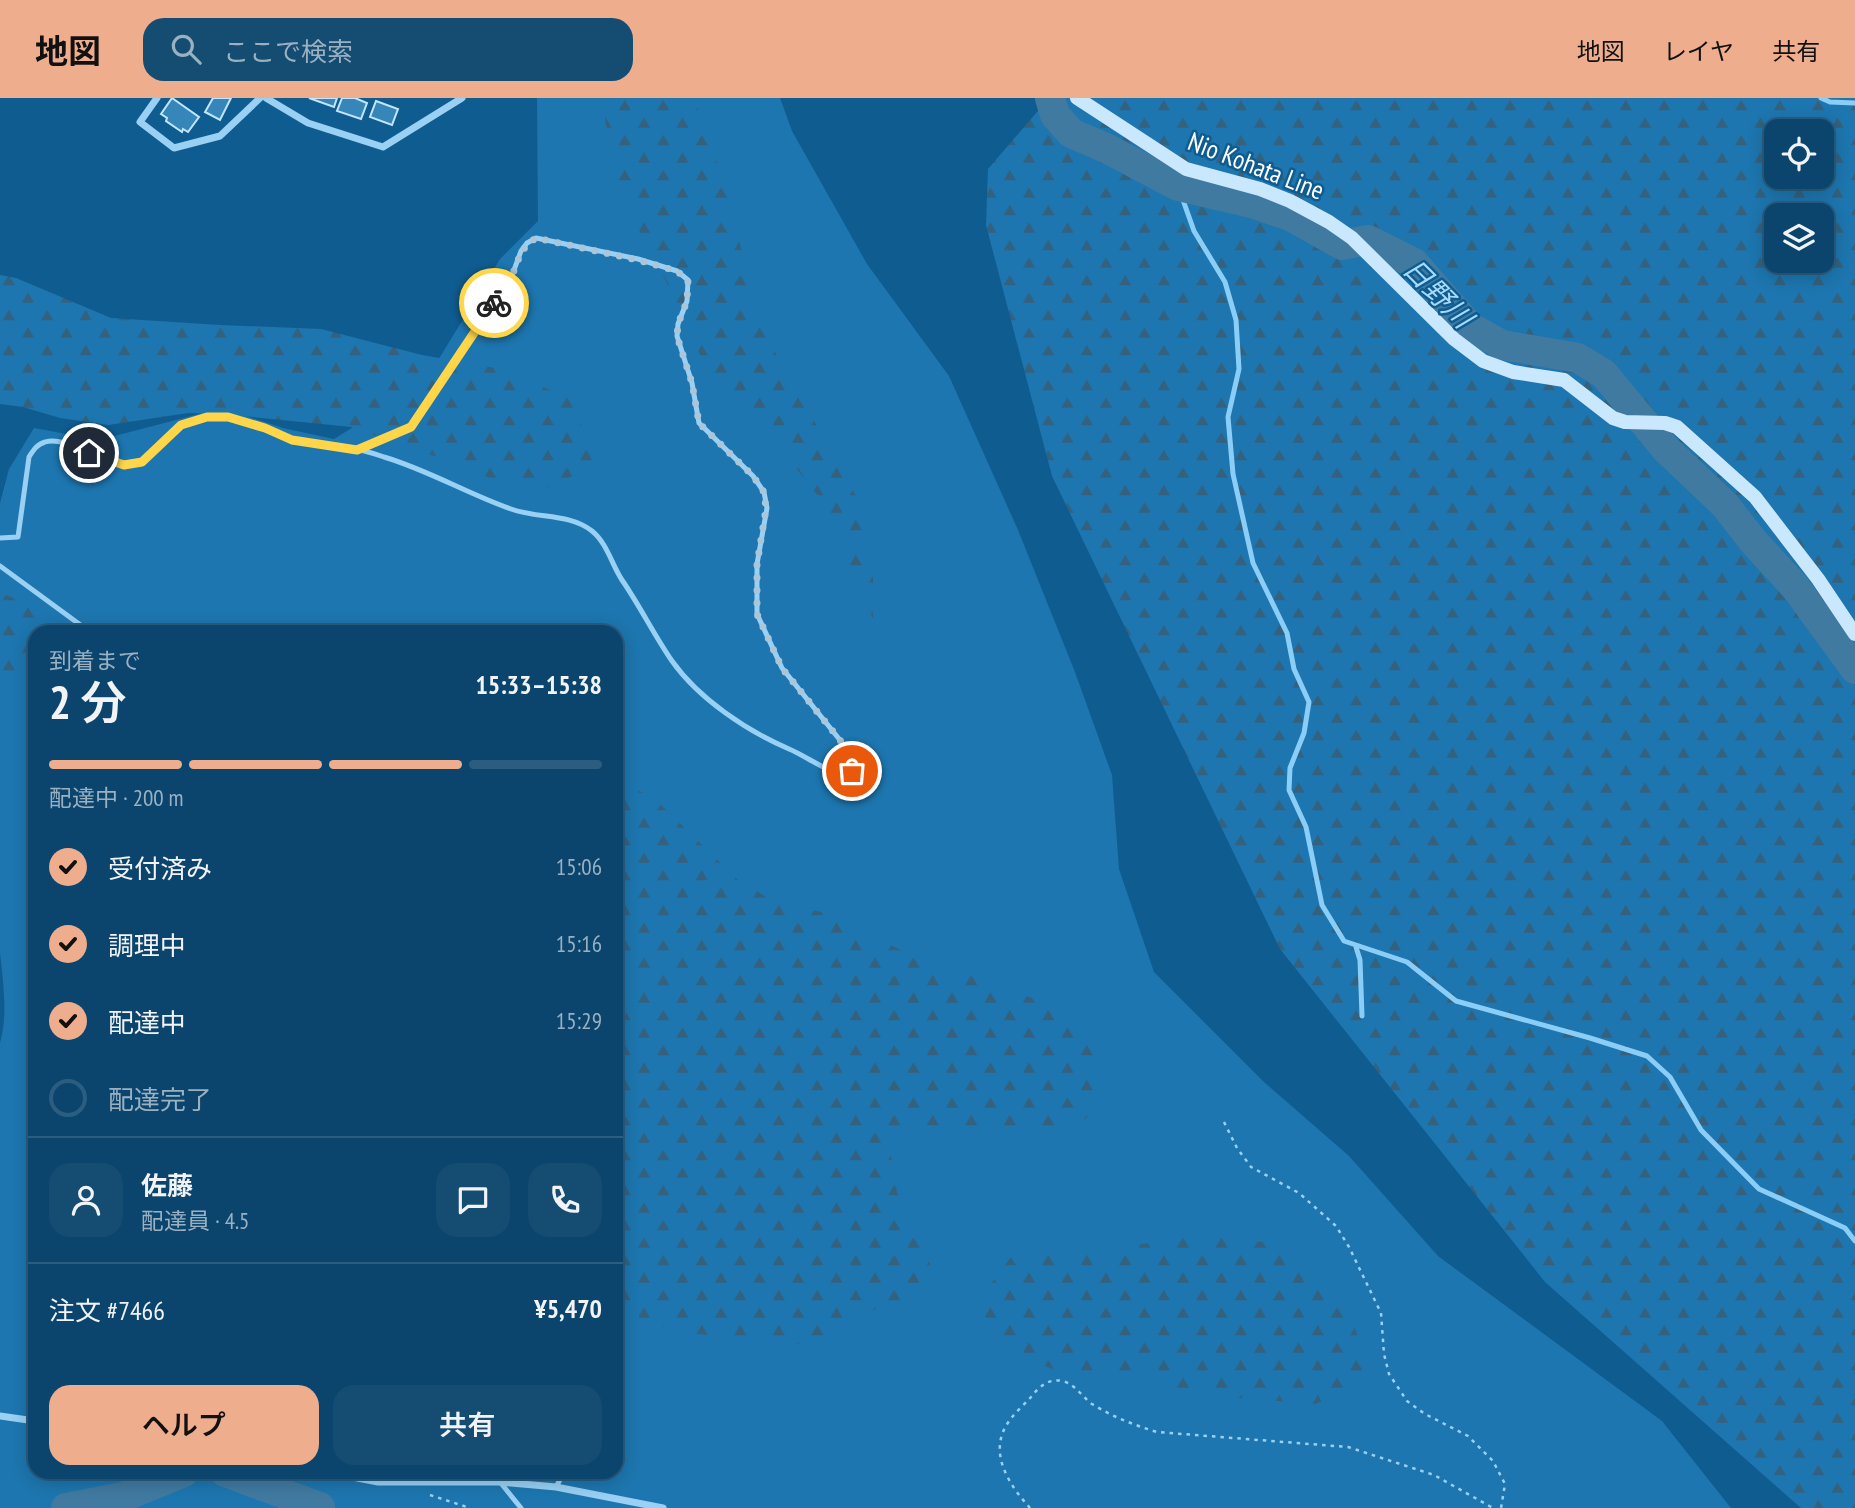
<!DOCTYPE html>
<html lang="ja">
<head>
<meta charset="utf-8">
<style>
	:root { --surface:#0b456d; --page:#144c72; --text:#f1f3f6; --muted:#9ab1c2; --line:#2b5d80; --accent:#eead8d }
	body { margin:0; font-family:"PT Sans Narrow","Noto Sans JP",sans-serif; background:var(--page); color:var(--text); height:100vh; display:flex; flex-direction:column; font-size:26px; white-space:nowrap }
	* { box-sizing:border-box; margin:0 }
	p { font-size:23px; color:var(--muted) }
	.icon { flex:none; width:38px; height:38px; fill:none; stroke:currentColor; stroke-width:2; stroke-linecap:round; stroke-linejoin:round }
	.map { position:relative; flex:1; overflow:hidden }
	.drawer { position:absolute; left:28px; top:527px; width:595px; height:854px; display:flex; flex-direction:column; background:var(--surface); border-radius:21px; box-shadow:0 4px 18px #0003,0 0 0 2px var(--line) }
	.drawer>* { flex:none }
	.tools { position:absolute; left:1764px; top:21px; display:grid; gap:14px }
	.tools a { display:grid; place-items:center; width:70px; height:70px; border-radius:14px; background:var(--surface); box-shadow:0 4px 18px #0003,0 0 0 2px var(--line); font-size:35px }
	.pin { position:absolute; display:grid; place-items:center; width:60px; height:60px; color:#fff; margin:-30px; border:4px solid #fff; border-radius:50%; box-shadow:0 2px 7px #0007 }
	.courier { position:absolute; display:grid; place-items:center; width:70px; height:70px; margin:-35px; border:5px solid #ffd54a; border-radius:50%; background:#fff; color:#222; box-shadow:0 2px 9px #0007 }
	.overview em { font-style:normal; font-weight:600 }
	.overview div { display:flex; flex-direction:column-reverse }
	.overview { display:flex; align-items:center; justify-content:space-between; height:119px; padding:0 21px }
	h1 { font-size:46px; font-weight:600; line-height:52px }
	.bar { display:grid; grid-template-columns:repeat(4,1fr); gap:10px 7px; align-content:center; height:84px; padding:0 21px }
	.bar i { height:9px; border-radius:5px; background:var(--line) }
	.bar .on { background:var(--accent) }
	.bar p { grid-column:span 4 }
	.line { display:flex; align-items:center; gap:18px; padding:0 21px; border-top:2px solid var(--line) }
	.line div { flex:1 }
	.round { display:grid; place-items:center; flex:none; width:74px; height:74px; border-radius:21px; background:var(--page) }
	ol { padding:0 21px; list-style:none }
	li { display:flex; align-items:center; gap:21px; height:77px }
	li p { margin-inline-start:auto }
	li .icon { padding:7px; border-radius:50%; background:var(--accent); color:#111; stroke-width:4 }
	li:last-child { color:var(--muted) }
	li i { width:38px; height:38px; border:4px solid var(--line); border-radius:50% }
	.action { display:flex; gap:14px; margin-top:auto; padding:14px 21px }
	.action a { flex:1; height:80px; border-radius:21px; background:var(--accent); color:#111; font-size:28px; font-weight:600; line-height:80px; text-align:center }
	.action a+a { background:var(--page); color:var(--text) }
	header { display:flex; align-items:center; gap:42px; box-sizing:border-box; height:98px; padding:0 35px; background:var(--accent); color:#111 }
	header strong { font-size:33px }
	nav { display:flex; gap:38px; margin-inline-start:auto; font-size:24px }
	.search { width:490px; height:63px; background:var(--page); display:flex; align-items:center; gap:18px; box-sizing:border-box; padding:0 24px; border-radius:21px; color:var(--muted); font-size:26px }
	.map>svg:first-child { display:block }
	.green { fill:#1d76af; fill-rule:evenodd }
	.forest { fill:url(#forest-firs); fill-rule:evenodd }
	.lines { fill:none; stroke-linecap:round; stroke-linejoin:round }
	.stream { stroke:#8acef8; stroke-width:5 }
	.river { stroke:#417aa1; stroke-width:30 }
	.building { fill:#3786ba; stroke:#c1e6fe; stroke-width:2 }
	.path { stroke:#99d0f4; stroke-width:2.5; stroke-dasharray:3.5 5; stroke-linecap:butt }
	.lane { stroke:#99d0f4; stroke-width:5 }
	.street { stroke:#99d0f4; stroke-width:7 }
	.secondary { stroke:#c9e8fd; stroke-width:14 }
	.done { stroke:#abc6d8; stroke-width:7; stroke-dasharray:0 12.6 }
	.route { stroke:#ffd54a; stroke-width:9 }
	.labels { text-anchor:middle; stroke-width:5; stroke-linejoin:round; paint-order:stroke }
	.street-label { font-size:26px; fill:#fff; stroke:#0f5c91 }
	.water-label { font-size:28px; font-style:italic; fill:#a5dafb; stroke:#0f5c91 }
</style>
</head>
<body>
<header>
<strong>地図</strong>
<div class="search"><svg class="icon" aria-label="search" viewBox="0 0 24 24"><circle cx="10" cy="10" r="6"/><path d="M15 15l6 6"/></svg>ここで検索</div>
<nav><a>地図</a><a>レイヤ</a><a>共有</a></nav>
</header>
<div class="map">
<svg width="1855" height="1410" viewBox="0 0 1855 1410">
	<defs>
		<pattern id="forest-firs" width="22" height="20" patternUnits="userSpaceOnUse" patternTransform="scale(1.75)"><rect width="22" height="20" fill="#1d76af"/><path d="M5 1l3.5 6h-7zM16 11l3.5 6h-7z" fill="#34617e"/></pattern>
	</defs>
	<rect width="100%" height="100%" fill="#0f5c91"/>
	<!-- green -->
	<path class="green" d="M 537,0 L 780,0 L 792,33 L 867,166 L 949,278 L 1018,432 L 1075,574 L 1112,677 L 1119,771 L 1154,874 L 1265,985 L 1349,1058 L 1438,1158 L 1662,1323 L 1731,1410 L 0,1410 L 0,945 C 8,917 3,883 0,855 L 0,405 L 9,371 L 34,330 L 99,342 L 222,310 L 283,330 L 334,341 L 424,285 L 500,161 L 538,123 ZM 35,534 L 616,534 L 616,1374 L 35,1374 Z"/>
	<!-- forest -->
	<g class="forest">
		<polygon points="604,0 679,0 696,7 727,92 755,208 789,286 816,326 857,400 873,471 873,521 826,408 762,327 710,279 671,193 619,94 602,6"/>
		<path d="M 1049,0 L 1855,0 L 1855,1410 L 1801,1410 L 1545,1184 L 1280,851 L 1052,378 L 986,127 L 988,71 ZM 1776,33 L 1822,33 L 1822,79 L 1776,79 ZM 1776,117 L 1822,117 L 1822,163 L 1776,163 Z"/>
		<polygon points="0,177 16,180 111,220 220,227 321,231 422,257 502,271 575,303 594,369 530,396 440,360 351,329 223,316 188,315 108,327 60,320 23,309 0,306"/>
		<path d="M 0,496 C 23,500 39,517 53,534 L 35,534 L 35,583 L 15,574 L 0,574 Z"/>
		<polygon points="616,679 657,703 738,782 775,804 826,815 909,856 1032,900 1075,919 1097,964 1103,1001 1078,1029 1023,1032 916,1032 889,1046 897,1094 930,1166 918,1196 853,1220 806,1247 688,1235 643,1223 623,1203 616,1181 616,940 640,881 624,850 616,846"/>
		<polygon points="1201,1138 1275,1145 1342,1196 1373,1278 1316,1306 1212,1298 1172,1288 1150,1276 1069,1277 994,1249 980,1200 1015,1154 1111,1150"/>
	</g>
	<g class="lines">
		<!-- stream -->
		<g class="stream">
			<polyline points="1821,0 1830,4 1855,5"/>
			<polyline points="1178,88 1194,133 1225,184 1236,222 1239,271 1228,319 1233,376 1253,465 1287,535 1294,571 1309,604 1304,635 1290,670 1289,692 1306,729 1322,807 1344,843 1407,864 1456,903 1590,940 1647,958 1670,979 1701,1032 1759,1091 1845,1130 1855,1143"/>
			<polyline points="1356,849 1360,862 1362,918"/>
		</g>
		<!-- river -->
		<g class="river">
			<polyline points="1050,0 1055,17 1071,35 1108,51 1178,88 1255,106 1290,118 1342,147 1368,142 1414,165 1470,229 1502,247 1578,260 1604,276 1665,350 1725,407 1753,443 1796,490 1855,571"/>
			<polyline points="225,1374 320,1409"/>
			<polyline points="66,1410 123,1399 184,1374"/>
		</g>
	</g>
	<!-- building -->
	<g class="building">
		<polygon points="172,0 199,19 188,34 183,31 182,34 166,23 167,20 161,16"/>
		<polygon points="213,0 231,0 220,22 205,14"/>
		<polygon points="309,0 337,0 334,9"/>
		<polygon points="342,0 355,0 367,5 361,21 337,13"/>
		<polygon points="376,3 398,11 392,27 370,19"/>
	</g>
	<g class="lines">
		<!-- path -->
		<g class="path">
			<polyline points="1224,1024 1237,1050 1251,1069 1299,1095 1336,1128 1349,1149 1381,1215 1384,1256 1389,1276 1407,1303 1425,1316 1468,1338 1493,1363 1505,1386 1501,1410"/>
			<polyline points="430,1397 470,1410"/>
			<path d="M 1030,1410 C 1010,1388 989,1357 1006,1328 C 1012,1317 1023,1308 1031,1299 C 1039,1289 1048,1280 1063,1283 C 1076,1287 1082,1299 1092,1306 C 1113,1319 1134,1327 1157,1334 L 1348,1349 L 1434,1377 L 1493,1410"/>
		</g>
		<!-- lane -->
		<g class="lane">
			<path d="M 0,440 L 18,439 L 29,359 C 33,353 37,346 45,344 C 69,336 106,373 142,364 C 162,346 177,324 205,319 C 236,315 263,332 291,342 C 306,347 323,346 338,348 C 353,350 370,354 384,359 C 428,372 468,396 511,411 C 538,421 569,415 592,433 C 607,445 612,467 622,482 C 640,508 654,537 672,563 C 699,601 747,633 789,651 C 808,659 827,675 847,676 C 856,671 854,665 852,657 L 782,570 L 757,516 L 757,466 L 767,410 L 764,394 L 753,378 L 699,325 L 692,285 L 677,238 L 678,226 L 687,203 L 688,182 L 677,173 L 638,161 L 536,140 L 527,145 L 521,153 L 510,183 L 410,329 L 357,352"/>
			<polyline points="0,468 90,534"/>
			<polyline points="500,1384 521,1410"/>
			<polyline points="556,1389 564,1374"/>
		</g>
		<!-- street -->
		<g class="street">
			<polyline points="157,0 140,24 174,50 220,38 260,0"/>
			<polyline points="266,0 308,25 383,49 462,0"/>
			<polyline points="0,1318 35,1323"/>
			<polyline points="327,1374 378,1384 500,1384 556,1389 663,1410"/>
		</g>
		<!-- secondary -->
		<polyline class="secondary" points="1077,0 1186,71 1260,91 1290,103 1329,124 1352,140 1454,241 1483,263 1513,274 1564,282 1613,320 1625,324 1665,325 1677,329 1755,399 1818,481 1855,536"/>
	</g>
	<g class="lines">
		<!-- done -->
		<path class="done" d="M 494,205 C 499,198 506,190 510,182 C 518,165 519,150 536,140 L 638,162 L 677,173 L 688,182 L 687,203 L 678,226 L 677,238 L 692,285 L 699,325 L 753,378 L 764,394 L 766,411 L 757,466 L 757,516 L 782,570 L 852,657 L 854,669 L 852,673"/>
		<!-- route -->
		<polyline class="route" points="89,355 124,367 142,364 181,327 207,319 228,319 265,330 292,342 357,352 411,329 494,205"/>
	</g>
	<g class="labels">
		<!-- street labels -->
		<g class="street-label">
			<text transform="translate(1256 68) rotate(21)" y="9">Nio Kohata Line</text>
		</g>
		<!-- water labels -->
		<g class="water-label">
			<text transform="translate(1438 195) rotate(45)" y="10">日野川</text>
		</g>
	</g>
</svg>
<div class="tools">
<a><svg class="icon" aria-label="locate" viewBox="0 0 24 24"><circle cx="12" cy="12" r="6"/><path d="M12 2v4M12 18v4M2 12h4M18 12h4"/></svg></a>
<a><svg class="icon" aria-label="layers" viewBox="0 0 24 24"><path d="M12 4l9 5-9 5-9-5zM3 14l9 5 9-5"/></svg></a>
</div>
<div class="pin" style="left:852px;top:673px;background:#ea580c"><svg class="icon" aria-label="bag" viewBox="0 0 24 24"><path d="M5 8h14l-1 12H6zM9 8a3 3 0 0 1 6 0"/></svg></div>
<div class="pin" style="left:89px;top:355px;background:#1f2937"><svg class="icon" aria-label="home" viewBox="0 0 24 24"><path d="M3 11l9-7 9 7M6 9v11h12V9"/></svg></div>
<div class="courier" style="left:494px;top:205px"><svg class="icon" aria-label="bike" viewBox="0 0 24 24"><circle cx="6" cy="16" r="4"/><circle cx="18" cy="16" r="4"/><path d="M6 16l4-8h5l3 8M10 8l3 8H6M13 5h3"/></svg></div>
<section class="drawer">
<div class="overview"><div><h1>2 分</h1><p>到着まで</p></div><em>15:33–15:38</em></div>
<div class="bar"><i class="on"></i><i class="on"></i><i class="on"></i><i></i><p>配達中 · 200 m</p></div>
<ol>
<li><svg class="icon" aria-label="check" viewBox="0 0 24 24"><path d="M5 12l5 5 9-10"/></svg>受付済み<p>15:06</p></li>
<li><svg class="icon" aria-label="check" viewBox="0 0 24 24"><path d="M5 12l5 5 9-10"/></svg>調理中<p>15:16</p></li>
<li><svg class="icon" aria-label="check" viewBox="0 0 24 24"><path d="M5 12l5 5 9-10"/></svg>配達中<p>15:29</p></li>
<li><i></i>配達完了</li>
</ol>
<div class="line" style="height:126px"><a class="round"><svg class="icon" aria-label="person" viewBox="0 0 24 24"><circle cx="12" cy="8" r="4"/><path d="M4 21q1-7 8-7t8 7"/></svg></a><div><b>佐藤</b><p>配達員 · 4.5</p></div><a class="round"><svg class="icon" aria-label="chat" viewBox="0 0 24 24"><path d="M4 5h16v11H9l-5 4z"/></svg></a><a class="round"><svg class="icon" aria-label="phone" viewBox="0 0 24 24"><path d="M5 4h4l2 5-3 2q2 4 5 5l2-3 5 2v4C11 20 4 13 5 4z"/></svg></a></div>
<div class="line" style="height:91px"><div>注文 #7466</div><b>¥5,470</b></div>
<div class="action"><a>ヘルプ</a><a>共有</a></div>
</section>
</div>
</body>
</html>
